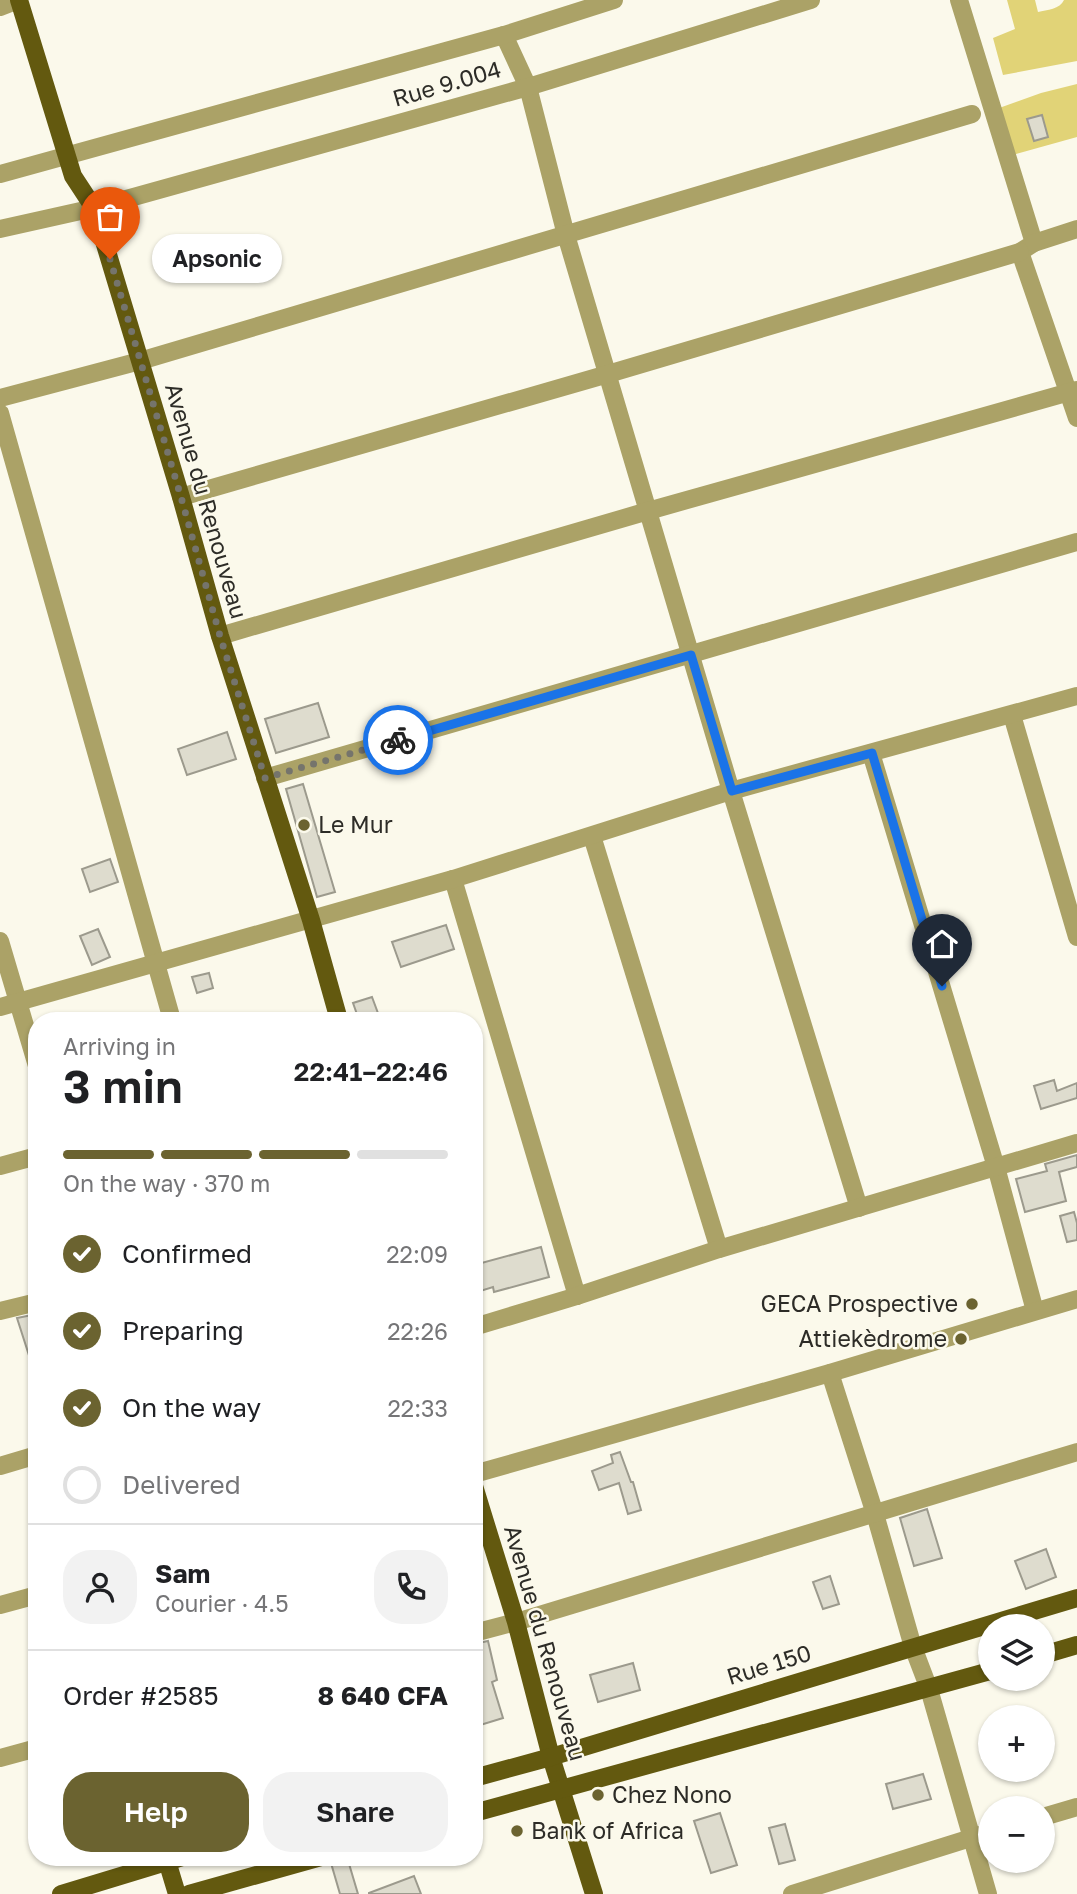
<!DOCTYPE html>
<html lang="en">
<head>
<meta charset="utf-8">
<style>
	:root { --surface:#fff; --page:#f2f2f2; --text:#202124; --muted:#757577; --line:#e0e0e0; --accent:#6b6330 }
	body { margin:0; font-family:"Golos Text",sans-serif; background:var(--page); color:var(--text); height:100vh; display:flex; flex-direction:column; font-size:26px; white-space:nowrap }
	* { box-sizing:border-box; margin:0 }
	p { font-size:23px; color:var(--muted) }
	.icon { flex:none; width:38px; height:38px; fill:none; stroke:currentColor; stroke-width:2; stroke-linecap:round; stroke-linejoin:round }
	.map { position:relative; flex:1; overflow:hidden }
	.panel { position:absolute; left:28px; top:1012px; width:455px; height:854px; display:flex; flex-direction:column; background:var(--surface); border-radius:28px; box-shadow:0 2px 5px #0004 }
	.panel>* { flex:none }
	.fabs { position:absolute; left:978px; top:1614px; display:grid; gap:14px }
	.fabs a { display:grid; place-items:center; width:77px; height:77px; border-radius:50%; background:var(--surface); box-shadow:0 2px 5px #0004; font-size:35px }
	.pin { position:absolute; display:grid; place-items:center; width:60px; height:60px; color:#fff; margin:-72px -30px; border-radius:50% 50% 50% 0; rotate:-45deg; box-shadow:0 0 7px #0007 }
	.pin .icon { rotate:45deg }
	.courier { position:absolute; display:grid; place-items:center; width:70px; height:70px; margin:-35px; border:5px solid #1a73e8; border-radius:50%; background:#fff; color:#222; box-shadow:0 2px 9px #0007 }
	.bubble { position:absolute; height:49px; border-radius:24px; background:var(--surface); box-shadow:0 2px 5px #0004; font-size:23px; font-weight:600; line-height:49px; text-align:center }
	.head em { font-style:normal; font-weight:600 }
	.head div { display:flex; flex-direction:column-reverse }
	.head { display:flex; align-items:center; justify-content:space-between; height:119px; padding:0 35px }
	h1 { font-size:46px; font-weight:600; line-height:52px }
	.bar { display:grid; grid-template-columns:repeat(4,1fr); gap:10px 7px; align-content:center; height:84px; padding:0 35px }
	.bar i { height:9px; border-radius:5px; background:var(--line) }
	.bar .active { background:var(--accent) }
	.bar p { grid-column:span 4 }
	.line { display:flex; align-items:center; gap:18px; padding:0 35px; border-top:2px solid var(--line) }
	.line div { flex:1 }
	.round { display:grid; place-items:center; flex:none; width:74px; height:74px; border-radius:28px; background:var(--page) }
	ol { padding:0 35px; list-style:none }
	li { display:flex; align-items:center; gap:21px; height:77px }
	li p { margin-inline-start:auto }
	li .icon { padding:7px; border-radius:50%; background:var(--accent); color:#fff; stroke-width:4 }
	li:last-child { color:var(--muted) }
	li i { width:38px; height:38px; border:4px solid var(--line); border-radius:50% }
	.primary-button { display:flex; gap:14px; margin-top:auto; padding:14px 35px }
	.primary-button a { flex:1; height:80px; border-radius:28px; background:var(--accent); color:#fff; font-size:28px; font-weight:600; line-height:80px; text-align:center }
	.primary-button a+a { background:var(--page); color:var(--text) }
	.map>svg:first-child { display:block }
	.green { fill:#e1d377 }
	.building { fill:#dedcce; stroke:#9c9a8d; stroke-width:2 }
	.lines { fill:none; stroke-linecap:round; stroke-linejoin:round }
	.minor { stroke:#aba267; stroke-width:18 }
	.major { stroke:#63590f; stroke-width:18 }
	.done { stroke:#75746c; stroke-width:7; stroke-dasharray:0 12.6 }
	.route { stroke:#1a73e8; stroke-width:9 }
	.poi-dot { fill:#6b6330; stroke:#fbf9eb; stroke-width:2.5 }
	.labels { text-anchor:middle; stroke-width:5; stroke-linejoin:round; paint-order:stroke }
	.street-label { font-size:23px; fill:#2d2c27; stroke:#fbf9eb }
	.poi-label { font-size:23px; fill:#2d2c27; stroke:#fbf9eb; text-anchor:start }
</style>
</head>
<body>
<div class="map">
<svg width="1077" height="1894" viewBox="0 0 1077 1894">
	<rect width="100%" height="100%" fill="#fbf9eb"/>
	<!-- green -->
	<g class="green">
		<path d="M 1007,0 L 1035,0 L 1038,12 C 1047,10 1060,9 1064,0 L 1077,0 L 1077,61 L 1003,75 L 993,38 L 1015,29 Z"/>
		<polygon points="1077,84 1077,137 1005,157 988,112 1041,93"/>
	</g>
	<!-- building -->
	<g class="building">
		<polygon points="1042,115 1048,137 1034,141 1027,119"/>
		<polygon points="318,703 329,737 276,753 265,719"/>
		<polygon points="227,732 236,759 187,775 178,749"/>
		<polygon points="303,784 335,892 317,897 286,789"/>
		<polygon points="110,859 118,882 90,892 82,869"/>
		<polygon points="446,925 454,949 401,967 392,942"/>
		<polygon points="98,929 110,957 92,965 80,936"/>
		<polygon points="209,973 213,988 197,993 192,977"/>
		<polygon points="372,997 379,1016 368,1020 359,1020 353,1003"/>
		<polygon points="1054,1080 1057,1091 1077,1083 1077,1098 1041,1109 1034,1086"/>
		<polygon points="1077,1155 1077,1167 1059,1172 1066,1201 1025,1212 1016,1179 1047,1171 1045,1164"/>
		<polygon points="1074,1212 1077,1223 1077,1240 1067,1242 1060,1216"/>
		<polygon points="541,1247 549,1277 494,1292 493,1287 474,1293 474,1265"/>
		<polygon points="37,1314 37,1370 34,1371 17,1318"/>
		<polygon points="620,1452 631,1482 633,1482 641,1510 628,1514 619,1483 599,1490 592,1471 613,1463 611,1455"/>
		<polygon points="927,1509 942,1558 914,1566 900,1518"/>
		<polygon points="1046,1549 1056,1577 1026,1589 1015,1561"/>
		<polygon points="830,1576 839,1604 823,1609 813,1582"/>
		<polygon points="488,1641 497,1680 492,1682 503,1718 474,1727 474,1644"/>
		<polygon points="633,1663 640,1690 598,1702 590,1675"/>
		<polygon points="923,1774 931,1799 893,1809 886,1784"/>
		<polygon points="720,1813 737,1865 711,1873 694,1821"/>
		<polygon points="785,1824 795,1860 779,1864 769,1828"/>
		<polygon points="347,1857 358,1894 340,1894 331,1863"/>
		<polygon points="414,1876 421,1894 369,1894 369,1893"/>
	</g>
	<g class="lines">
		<!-- minor -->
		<g class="minor">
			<polyline points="959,0 1034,243 1020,252 1077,418"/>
			<polyline points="0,7 18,0"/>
			<polyline points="504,35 528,87 566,235 731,791 859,1208"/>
			<polyline points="0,174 504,35 614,0"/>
			<polyline points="0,229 94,208 528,87 811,0"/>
			<polyline points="1034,243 1077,229"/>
			<polyline points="0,398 140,361 972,114"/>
			<polyline points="0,413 172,1020"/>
			<polyline points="181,497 608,374 1020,252"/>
			<polyline points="220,636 648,511 1077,390"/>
			<polyline points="1012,715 1077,937"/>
			<polyline points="871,753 996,1167 1035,1311"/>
			<polyline points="265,778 1077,542"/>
			<polyline points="592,836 719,1249"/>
			<polyline points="453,879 577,1296"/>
			<polyline points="0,941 37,1066"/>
			<polyline points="0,1007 453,879 731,791 1077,696"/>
			<polyline points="0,1166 37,1156"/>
			<polyline points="0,1311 37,1302"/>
			<polyline points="474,1327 577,1296 719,1249 1077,1143"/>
			<polyline points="830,1373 875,1514 913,1647 929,1689 988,1894"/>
			<polyline points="0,1466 37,1455"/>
			<polyline points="474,1474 830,1373 1077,1299"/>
			<polyline points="0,1605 37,1595"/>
			<polyline points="474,1633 516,1622 1077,1452"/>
			<polyline points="0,1758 37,1748"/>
			<polyline points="1043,1817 1077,1807"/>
			<polyline points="792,1894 990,1832"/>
		</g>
		<!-- major -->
		<g class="major">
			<polyline points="19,0 73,176 94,208 181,497 220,636 311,920 339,1020"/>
			<polyline points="474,1486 516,1622 551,1757 594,1894"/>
			<polyline points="1043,1655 1077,1645"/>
			<polyline points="474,1778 551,1757 1077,1598"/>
			<polyline points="474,1813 990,1671"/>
			<polyline points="167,1861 177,1894"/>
			<polyline points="61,1894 183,1857"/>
			<polyline points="189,1894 321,1857"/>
		</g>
	</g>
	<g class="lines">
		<!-- done -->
		<polyline class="done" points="110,259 181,497 220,636 265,778 398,740"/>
		<!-- route -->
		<polyline class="route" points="398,740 691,655 732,791 872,753 942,986"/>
	</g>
	<!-- markers -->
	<g class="poi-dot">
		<circle cx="304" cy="825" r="7"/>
		<circle cx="972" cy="1304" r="7"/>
		<circle cx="961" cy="1339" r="7"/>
		<circle cx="598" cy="1795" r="7"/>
		<circle cx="517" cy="1831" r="7"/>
	</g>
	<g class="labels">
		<!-- street labels -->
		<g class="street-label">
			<text transform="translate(447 84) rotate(-16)" y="8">Rue 9.004</text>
			<text transform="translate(206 501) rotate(74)" y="8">Avenue du Renouveau</text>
			<text transform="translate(545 1643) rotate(74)" y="8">Avenue du Renouveau</text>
			<text transform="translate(769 1665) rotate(-17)" y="8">Rue 150</text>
		</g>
		<!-- poi labels -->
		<g class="poi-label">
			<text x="318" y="833">Le Mur</text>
			<text x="958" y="1312" text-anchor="end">GECA Prospective</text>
			<text x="947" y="1347" text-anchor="end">Attiekèdrome</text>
			<text x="612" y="1803">Chez Nono</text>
			<text x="531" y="1839">Bank of Africa</text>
		</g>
	</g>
</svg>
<div class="fabs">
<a><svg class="icon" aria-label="layers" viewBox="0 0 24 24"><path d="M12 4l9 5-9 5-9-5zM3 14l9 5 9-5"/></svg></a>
<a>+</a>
<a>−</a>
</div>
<div class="pin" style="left:110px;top:259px;background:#ea580c"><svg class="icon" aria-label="bag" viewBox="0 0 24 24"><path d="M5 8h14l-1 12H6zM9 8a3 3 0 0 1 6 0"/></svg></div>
<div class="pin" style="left:942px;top:986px;background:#1f2937"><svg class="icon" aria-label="home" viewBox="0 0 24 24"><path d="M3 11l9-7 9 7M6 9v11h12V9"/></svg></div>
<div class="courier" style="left:398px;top:740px"><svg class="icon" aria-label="bike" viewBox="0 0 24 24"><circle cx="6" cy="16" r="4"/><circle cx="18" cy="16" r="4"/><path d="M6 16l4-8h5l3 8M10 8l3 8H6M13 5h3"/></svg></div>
<div class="bubble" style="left:152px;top:234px;width:130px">Apsonic</div>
<section class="panel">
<div class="head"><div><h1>3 min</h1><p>Arriving in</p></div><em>22:41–22:46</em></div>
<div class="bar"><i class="active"></i><i class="active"></i><i class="active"></i><i></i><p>On the way · 370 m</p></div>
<ol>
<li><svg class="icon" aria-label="check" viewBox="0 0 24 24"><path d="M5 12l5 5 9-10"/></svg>Confirmed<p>22:09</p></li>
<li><svg class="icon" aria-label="check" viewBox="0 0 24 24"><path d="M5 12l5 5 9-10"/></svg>Preparing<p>22:26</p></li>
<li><svg class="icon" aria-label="check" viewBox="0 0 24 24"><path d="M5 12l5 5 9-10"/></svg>On the way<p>22:33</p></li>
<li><i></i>Delivered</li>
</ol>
<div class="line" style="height:126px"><a class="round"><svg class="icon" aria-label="person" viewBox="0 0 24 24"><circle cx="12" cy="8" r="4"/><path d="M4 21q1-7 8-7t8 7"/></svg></a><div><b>Sam</b><p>Courier · 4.5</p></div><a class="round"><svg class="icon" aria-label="phone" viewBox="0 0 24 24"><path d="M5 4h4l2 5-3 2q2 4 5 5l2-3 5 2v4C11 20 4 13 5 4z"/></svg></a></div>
<div class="line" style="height:91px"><div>Order #2585</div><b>8 640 CFA</b></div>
<div class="primary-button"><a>Help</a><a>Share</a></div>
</section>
</div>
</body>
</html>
